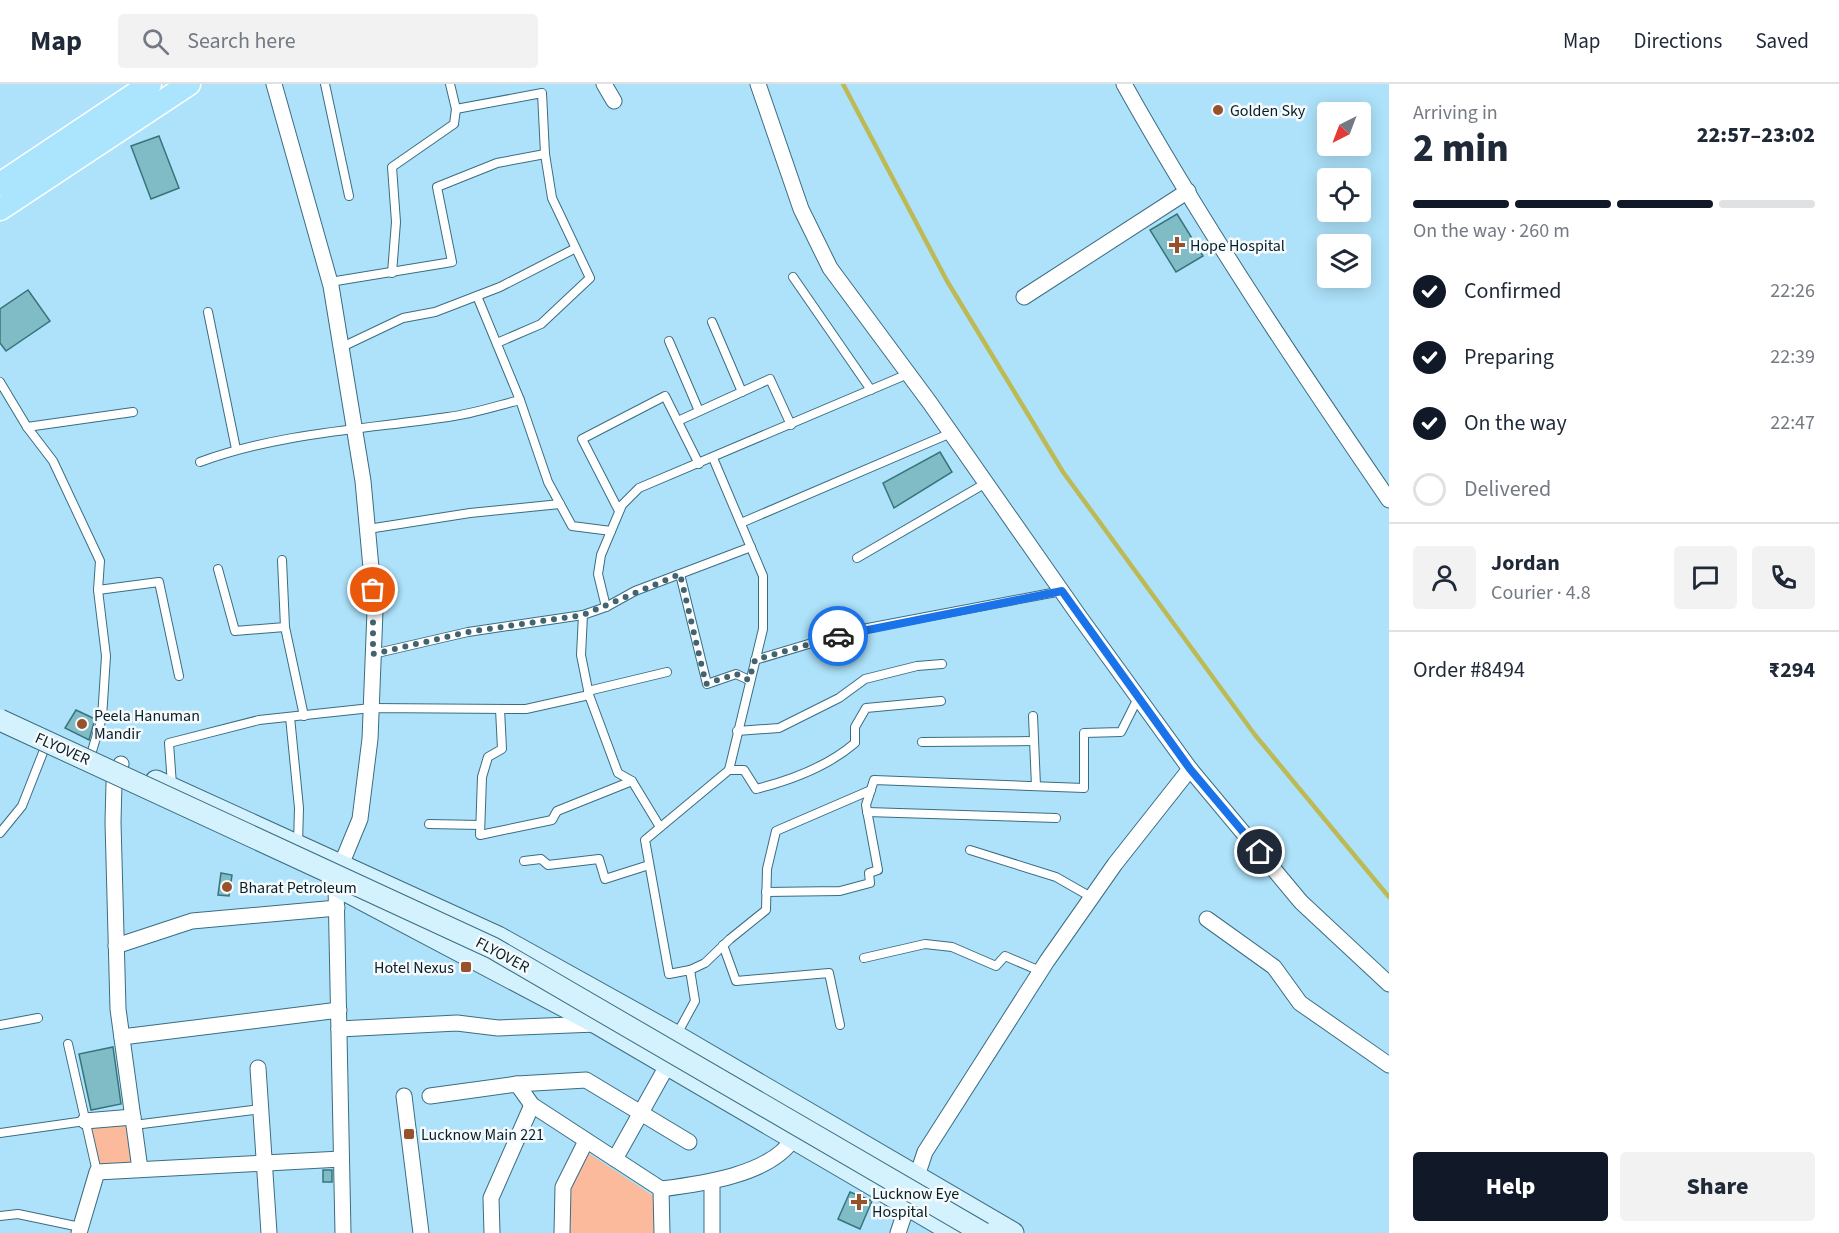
<!DOCTYPE html>
<html lang="en">
<head>
<meta charset="utf-8">
<style>
	:root { --surface:#fff; --page:#f2f2f3; --text:#1f2937; --muted:#747a83; --line:#e0e1e3; --accent:#111827 }
	body { margin:0; font-family:"Source Sans 3",sans-serif; background:var(--page); color:var(--text); height:100vh; display:flex; flex-direction:column; font-size:22px; white-space:nowrap }
	* { box-sizing:border-box; margin:0 }
	p { font-size:20px; color:var(--muted) }
	.icon { flex:none; width:33px; height:33px; fill:none; stroke:currentColor; stroke-width:2; stroke-linecap:round; stroke-linejoin:round }
	.map { position:relative; flex:1; overflow:hidden }
	.panel { display:flex; flex-direction:column; background:var(--surface); width:450px }
	.panel>* { flex:none }
	.needle { width:39px; rotate:222deg }
	.tools { position:absolute; left:1317px; top:18px; display:grid; gap:12px }
	.tools a { display:grid; place-items:center; width:54px; height:54px; border-radius:6px; background:var(--surface); box-shadow:0 3px 15px #0003; font-size:30px }
	.pin { position:absolute; display:grid; place-items:center; width:51px; height:51px; color:#fff; margin:-26px; border:3px solid #fff; border-radius:50%; box-shadow:0 2px 6px #0007 }
	.courier { position:absolute; display:grid; place-items:center; width:60px; height:60px; margin:-30px; border:4px solid #1a73e8; border-radius:50%; background:#fff; color:#222; box-shadow:0 2px 8px #0007 }
	.overview em { font-style:normal; font-weight:800 }
	.overview div { display:flex; flex-direction:column-reverse }
	.overview { display:flex; align-items:center; justify-content:space-between; height:102px; padding:0 24px }
	h1 { font-size:39px; font-weight:800; line-height:45px }
	.bar { display:grid; grid-template-columns:repeat(4,1fr); gap:9px 6px; align-content:center; height:72px; padding:0 24px }
	.bar i { height:8px; border-radius:4px; background:var(--line) }
	.bar .selected { background:var(--accent) }
	.bar p { grid-column:span 4 }
	.line { display:flex; align-items:center; gap:15px; padding:0 24px; border-top:2px solid var(--line) }
	.line div { flex:1 }
	.round { display:grid; place-items:center; flex:none; width:63px; height:63px; border-radius:6px; background:var(--page) }
	ol { padding:0 24px; list-style:none }
	li { display:flex; align-items:center; gap:18px; height:66px }
	li p { margin-inline-start:auto }
	li .icon { padding:6px; border-radius:50%; background:var(--accent); color:#fff; stroke-width:4 }
	li:last-child { color:var(--muted) }
	li i { width:33px; height:33px; border:3px solid var(--line); border-radius:50% }
	.cta { display:flex; gap:12px; margin-top:auto; padding:12px 24px }
	.cta a { flex:1; height:69px; border-radius:6px; background:var(--accent); color:#fff; font-size:24px; font-weight:800; line-height:69px; text-align:center }
	.cta a+a { background:var(--page); color:var(--text) }
	header { display:flex; align-items:center; gap:36px; box-sizing:border-box; height:84px; padding:0 30px; background:var(--surface); border-bottom:2px solid var(--line) }
	header strong { font-size:28px }
	nav { display:flex; gap:33px; margin-inline-start:auto; font-size:21px }
	.search { width:420px; height:54px; background:var(--page); display:flex; align-items:center; gap:15px; box-sizing:border-box; padding:0 21px; border-radius:6px; color:var(--muted); font-size:22px }
	main { display:flex; flex:1; min-height:0 }
	.map>svg:first-child { display:block }
	.green { fill:#faba9b }
	.lines { fill:none; stroke-linecap:round; stroke-linejoin:round }
	.stream { stroke:#bdba56; stroke-width:4.5 }
	.building { fill:#80bcc5; stroke:#38747c; stroke-width:1.5 }
	.service-casing { stroke:#3b6d82; stroke-width:10 }
	.minor-casing { stroke:#3b6d82; stroke-width:17 }
	.secondary-casing { stroke:#3b6d82; stroke-width:23 }
	.primary-casing { stroke:#fff; stroke-width:25 }
	.service { stroke:#fff; stroke-width:8 }
	.minor { stroke:#fff; stroke-width:15 }
	.secondary { stroke:#d4f2fe; stroke-width:21 }
	.primary { stroke:#aae4fd; stroke-width:22 }
	.secondary-bridge-casing { stroke:#3b6d82; stroke-width:23; stroke-linecap:butt }
	.secondary-bridge { stroke:#d4f2fe; stroke-width:21 }
	.done { stroke:#426370; stroke-width:6; stroke-dasharray:0 10.8 }
	.route { stroke:#1a73e8; stroke-width:8 }
	.poi-dot { fill:#98522b; stroke:#f5fafd; stroke-width:2 }
	.labels { text-anchor:middle; stroke-width:5; stroke-linejoin:round; paint-order:stroke }
	.poi-label { font-size:16px; fill:#091e26; stroke:#f5fafd; text-anchor:start }
	.street-label { font-size:16px; fill:#091e26; stroke:#f5fafd }
</style>
</head>
<body>
<header>
<strong>Map</strong>
<div class="search"><svg class="icon" aria-label="search" viewBox="0 0 24 24"><circle cx="10" cy="10" r="6"/><path d="M15 15l6 6"/></svg>Search here</div>
<nav><a>Map</a><a>Directions</a><a>Saved</a></nav>
</header>
<main>
<div class="map">
<svg width="1389" height="1149" viewBox="0 0 1389 1149">
	<rect width="100%" height="100%" fill="#ade2fa"/>
	<!-- green -->
	<g class="green">
		<polygon points="127,1038 133,1081 98,1086 92,1042"/>
		<polygon points="585,1067 655,1113 656,1149 567,1149 568,1103"/>
	</g>
	<g class="lines">
		<!-- stream -->
		<polyline class="stream" points="843,0 947,197 1063,388 1255,651 1389,813"/>
	</g>
	<!-- building -->
	<g class="building">
		<polygon points="159,52 179,104 151,115 131,62"/>
		<polygon points="1177,130 1203,172 1176,188 1150,146"/>
		<polygon points="28,206 50,237 6,267 0,259 0,225"/>
		<polygon points="940,368 952,388 894,424 883,399"/>
		<polygon points="76,626 95,635 89,656 65,644"/>
		<polygon points="221,789 232,791 229,812 218,811"/>
		<polygon points="113,963 121,1020 91,1026 79,970"/>
		<rect x="323" y="1086" width="9" height="12"/>
		<polygon points="850,1108 872,1117 860,1145 838,1135"/>
	</g>
	<g class="lines">
		<defs>
			<g id="service">
				<polyline points="325,0 349,112"/>
				<polyline points="450,0 456,25 542,9 545,70 552,114 590,194 541,240 497,259"/>
				<polyline points="392,189 396,138 392,83 454,40 456,25"/>
				<polyline points="793,193 871,306"/>
				<polyline points="330,198 452,178 437,103 497,79 545,70"/>
				<polyline points="477,212 520,316"/>
				<polyline points="208,228 236,365"/>
				<polyline points="712,238 742,308"/>
				<polyline points="669,257 699,327"/>
				<polyline points="342,263 403,234 435,228 500,203 574,165"/>
				<polyline points="0,298 27,343 53,377 100,477 98,506 106,572 102,634 92,667"/>
				<polyline points="678,337 770,295 791,341"/>
				<polyline points="27,343 133,328"/>
				<path d="M 200,378 C 279,349 365,345 448,333 C 472,330 496,322 520,316 L 548,398 L 572,442 L 611,447"/>
				<polyline points="619,427 582,355 665,312 699,380"/>
				<polyline points="741,439 951,349"/>
				<polyline points="368,445 470,429 560,420"/>
				<polyline points="857,474 986,399"/>
				<polyline points="282,476 285,543 304,632"/>
				<polyline points="218,485 235,547 285,543"/>
				<polyline points="680,490 707,600 736,590 749,596"/>
				<polyline points="98,506 159,498 179,592"/>
				<polyline points="606,523 598,490 601,471 622,421 639,404 908,290"/>
				<polyline points="583,531 581,571 589,611 618,689 632,697 660,743"/>
				<polyline points="373,570 468,548 583,531 606,523 635,507 751,463"/>
				<polyline points="755,576 852,547 1062,507"/>
				<polyline points="588,607 667,588"/>
				<polyline points="500,625 502,665 488,673 482,693 480,751 552,736 557,727 632,697"/>
				<polyline points="1033,632 1036,702"/>
				<polyline points="290,633 299,724 298,760"/>
				<polyline points="737,647 779,644 839,614 865,595 917,582 942,580"/>
				<polyline points="922,658 1034,657"/>
				<path d="M 729,686 L 744,686 L 756,705 C 792,696 827,683 855,659 L 855,643 L 866,624 L 941,617"/>
				<polyline points="172,701 169,659 259,636 371,624 526,625 589,611"/>
				<polyline points="867,728 1056,734"/>
				<polyline points="429,740 480,741"/>
				<polyline points="0,749 22,722 44,666"/>
				<polyline points="970,766 1056,793 1091,813"/>
				<polyline points="524,777 541,775 548,781 599,775 605,795 649,781"/>
				<polyline points="766,808 840,807 870,799 869,789 878,786 866,721 874,696 1084,704 1084,649 1121,648 1138,614"/>
				<polyline points="723,861 736,897 829,889 840,941"/>
				<polyline points="864,874 925,860 952,863 996,882 1005,872 1040,887"/>
				<polyline points="690,886 705,879 730,855 766,826 767,785 776,747 871,706"/>
				<polyline points="0,941 38,934"/>
				<polyline points="676,952 695,917 690,886 669,890 645,756 729,686 763,545 763,492 713,374"/>
				<polyline points="68,960 97,1088"/>
				<polyline points="134,1041 261,1025"/>
				<polyline points="0,1049 85,1037"/>
				<polyline points="0,1132 18,1130 80,1143"/>
			</g>
			<g id="minor">
				<polyline points="274,0 331,202 363,397 375,527 370,655 360,735 341,781 336,802 343,1149"/>
				<polyline points="604,0 614,17"/>
				<polyline points="758,0 801,125 830,184 930,319 1079,532 1190,685 1115,780 1047,877 925,1068 898,1149"/>
				<path d="M 1124,0 C 1204,143 1296,280 1389,416"/>
				<polyline points="1024,213 1188,107"/>
				<polyline points="121,680 114,699 113,738 118,925 140,1085"/>
				<polyline points="1190,685 1301,818 1389,900"/>
				<polyline points="1207,835 1274,883 1300,919 1389,981"/>
				<polyline points="116,862 192,837 337,824"/>
				<polyline points="339,945 457,939 498,944 596,940"/>
				<polyline points="122,953 339,926"/>
				<polyline points="258,984 269,1149"/>
				<polyline points="517,1000 586,996 689,1058"/>
				<polyline points="404,1012 421,1149"/>
				<polyline points="430,1012 517,1000 532,1021 661,1105 662,1149"/>
				<polyline points="85,1037 133,1033"/>
				<polyline points="615,1075 672,973"/>
				<polyline points="712,1099 712,1149"/>
				<path d="M 661,1105 C 701,1100 770,1091 793,1055"/>
				<polyline points="79,1149 97,1088 341,1075"/>
				<polyline points="492,1149 491,1114 532,1021"/>
				<polyline points="562,1149 563,1103 586,1057"/>
			</g>
			<g id="secondary">
				<polyline points="156,697 498,853 676,952 1013,1149"/>
				<polyline points="333,800 598,940 955,1149"/>
			</g>
			<g id="primary">
				<polyline points="0,100 150,0"/>
				<polyline points="0,125 189,0"/>
			</g>
		</defs>
		<!-- service casing -->
		<use href="#service" class="service-casing"/>
		<!-- minor casing -->
		<use href="#minor" class="minor-casing"/>
		<!-- secondary casing -->
		<use href="#secondary" class="secondary-casing"/>
		<!-- primary casing -->
		<use href="#primary" class="primary-casing"/>
		<!-- service -->
		<use href="#service" class="service"/>
		<!-- minor -->
		<use href="#minor" class="minor"/>
		<!-- secondary -->
		<use href="#secondary" class="secondary"/>
		<!-- primary -->
		<use href="#primary" class="primary"/>
		<defs>
			<polyline id="secondary-bridge" points="0,636 493,864 983,1149"/>
		</defs>
		<!-- secondary-bridge casing -->
		<use href="#secondary-bridge" class="secondary-bridge-casing"/>
		<!-- secondary-bridge -->
		<use href="#secondary-bridge" class="secondary-bridge"/>
	</g>
	<g class="lines">
		<!-- done -->
		<polyline class="done" points="373,506 373,570 468,548 583,531 680,490 706,600 736,590 749,596 755,576 838,552"/>
		<!-- route -->
		<polyline class="route" points="838,552 1062,507 1190,685 1260,768"/>
	</g>
	<!-- markers -->
	<g class="poi-dot">
		<circle cx="1218" cy="26" r="6"/>
		<path d="M1174 152h6v6h6v6h-6v6h-6v-6h-6v-6h6z"/>
		<circle cx="82" cy="640" r="6"/>
		<circle cx="227" cy="803" r="6"/>
		<rect x="460" y="877" width="12" height="12" rx="3"/>
		<rect x="403" y="1044" width="12" height="12" rx="3"/>
		<path d="M856 1109h6v6h6v6h-6v6h-6v-6h-6v-6h6z"/>
	</g>
	<g class="labels">
		<!-- poi labels -->
		<g class="poi-label">
			<text x="1230" y="32">Golden Sky</text>
			<text x="1190" y="167">Hope Hospital</text>
			<text x="94" y="637">Peela Hanuman<tspan x="94" dy="18">Mandir</tspan></text>
			<text x="239" y="809">Bharat Petroleum</text>
			<text x="454" y="889" text-anchor="end">Hotel Nexus</text>
			<text x="421" y="1056">Lucknow Main 221</text>
			<text x="872" y="1115">Lucknow Eye<tspan x="872" dy="18">Hospital</tspan></text>
		</g>
		<!-- street labels -->
		<g class="street-label">
			<text transform="translate(63 664) rotate(24)" y="6">FLYOVER</text>
			<text transform="translate(503 870) rotate(28)" y="6">FLYOVER</text>
		</g>
	</g>
</svg>
<div class="tools">
<a><svg class="needle" viewBox="-14 -14 28 28"><path d="M0-13l5 13h-10z" fill="#e53935"/><path d="M0 13l5-13h-10z" fill="#747a83"/></svg></a>
<a><svg class="icon" aria-label="locate" viewBox="0 0 24 24"><circle cx="12" cy="12" r="6"/><path d="M12 2v4M12 18v4M2 12h4M18 12h4"/></svg></a>
<a><svg class="icon" aria-label="layers" viewBox="0 0 24 24"><path d="M12 4l9 5-9 5-9-5zM3 14l9 5 9-5"/></svg></a>
</div>
<div class="pin" style="left:373px;top:506px;background:#ea580c"><svg class="icon" aria-label="bag" viewBox="0 0 24 24"><path d="M5 8h14l-1 12H6zM9 8a3 3 0 0 1 6 0"/></svg></div>
<div class="pin" style="left:1260px;top:768px;background:#1f2937"><svg class="icon" aria-label="home" viewBox="0 0 24 24"><path d="M3 11l9-7 9 7M6 9v11h12V9"/></svg></div>
<div class="courier" style="left:838px;top:552px"><svg class="icon" aria-label="car" viewBox="0 0 24 24"><path d="M5 17H2v-5l4-1 3-4h7l3 4 3 1v5h-3M9 17h6M6 11h13"/><circle cx="7" cy="17" r="2"/><circle cx="17" cy="17" r="2"/></svg></div>
</div>
<section class="panel">
<div class="overview"><div><h1>2 min</h1><p>Arriving in</p></div><em>22:57–23:02</em></div>
<div class="bar"><i class="selected"></i><i class="selected"></i><i class="selected"></i><i></i><p>On the way · 260 m</p></div>
<ol>
<li><svg class="icon" aria-label="check" viewBox="0 0 24 24"><path d="M5 12l5 5 9-10"/></svg>Confirmed<p>22:26</p></li>
<li><svg class="icon" aria-label="check" viewBox="0 0 24 24"><path d="M5 12l5 5 9-10"/></svg>Preparing<p>22:39</p></li>
<li><svg class="icon" aria-label="check" viewBox="0 0 24 24"><path d="M5 12l5 5 9-10"/></svg>On the way<p>22:47</p></li>
<li><i></i>Delivered</li>
</ol>
<div class="line" style="height:108px"><a class="round"><svg class="icon" aria-label="person" viewBox="0 0 24 24"><circle cx="12" cy="8" r="4"/><path d="M4 21q1-7 8-7t8 7"/></svg></a><div><b>Jordan</b><p>Courier · 4.8</p></div><a class="round"><svg class="icon" aria-label="chat" viewBox="0 0 24 24"><path d="M4 5h16v11H9l-5 4z"/></svg></a><a class="round"><svg class="icon" aria-label="phone" viewBox="0 0 24 24"><path d="M5 4h4l2 5-3 2q2 4 5 5l2-3 5 2v4C11 20 4 13 5 4z"/></svg></a></div>
<div class="line" style="height:78px"><div>Order #8494</div><b>₹294</b></div>
<div class="cta"><a>Help</a><a>Share</a></div>
</section>
</main>
</body>
</html>
